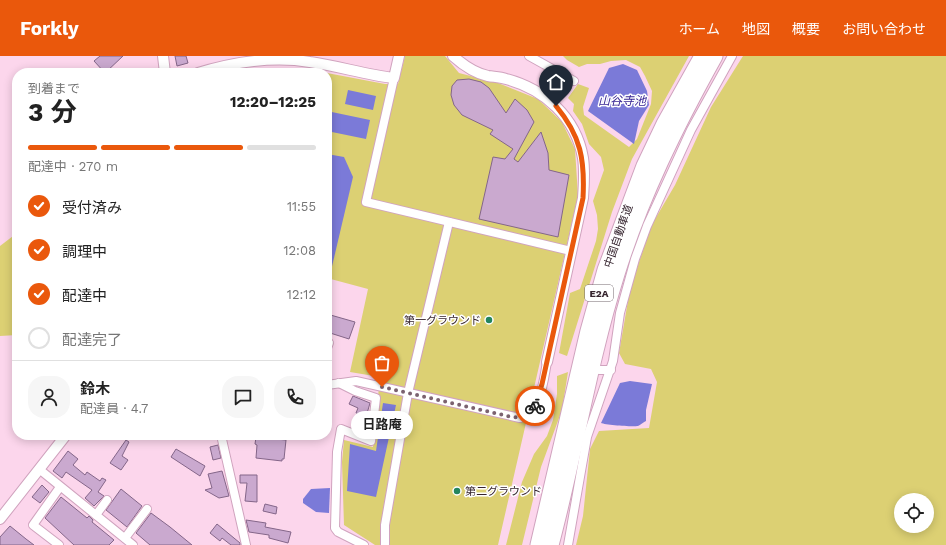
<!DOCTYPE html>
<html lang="ja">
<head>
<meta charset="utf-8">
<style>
	:root { --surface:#fff; --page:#f6f6f6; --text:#222; --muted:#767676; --line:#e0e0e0; --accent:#ea580c }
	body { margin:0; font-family:"Work Sans","Noto Sans JP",sans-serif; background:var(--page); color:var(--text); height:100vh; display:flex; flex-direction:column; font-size:15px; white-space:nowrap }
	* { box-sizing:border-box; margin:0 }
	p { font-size:13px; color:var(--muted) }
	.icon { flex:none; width:22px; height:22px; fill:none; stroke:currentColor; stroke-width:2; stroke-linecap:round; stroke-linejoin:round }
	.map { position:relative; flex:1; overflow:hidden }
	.details { position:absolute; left:12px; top:12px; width:320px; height:372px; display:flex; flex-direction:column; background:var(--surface); border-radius:16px; box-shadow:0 2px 10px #0003 }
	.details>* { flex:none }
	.controls { position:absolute; left:894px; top:437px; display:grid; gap:8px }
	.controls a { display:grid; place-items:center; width:40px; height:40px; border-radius:50%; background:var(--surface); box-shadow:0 2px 10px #0003; font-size:20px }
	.pin { position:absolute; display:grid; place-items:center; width:34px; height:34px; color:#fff; margin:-41px -17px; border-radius:50% 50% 50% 0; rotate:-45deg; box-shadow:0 0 4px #0007 }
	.pin .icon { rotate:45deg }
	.courier { position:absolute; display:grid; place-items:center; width:40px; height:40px; margin:-20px; border:3px solid #ea580c; border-radius:50%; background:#fff; color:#222; box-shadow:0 1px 5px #0007 }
	.bubble { position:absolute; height:28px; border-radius:14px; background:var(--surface); box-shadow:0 2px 10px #0003; font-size:13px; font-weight:700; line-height:28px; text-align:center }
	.head em { font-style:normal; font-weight:700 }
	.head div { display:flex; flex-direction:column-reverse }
	.head { display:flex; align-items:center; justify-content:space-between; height:68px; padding:0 16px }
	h1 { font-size:26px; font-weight:700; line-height:30px }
	.bar { display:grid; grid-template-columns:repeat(4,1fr); gap:6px 4px; align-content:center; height:48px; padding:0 16px }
	.bar i { height:5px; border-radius:3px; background:var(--line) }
	.bar .current { background:var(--accent) }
	.bar p { grid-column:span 4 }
	.line { display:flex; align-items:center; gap:10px; padding:0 16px; border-top:1px solid var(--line) }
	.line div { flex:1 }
	.round { display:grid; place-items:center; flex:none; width:42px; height:42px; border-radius:16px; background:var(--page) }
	ol { padding:0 16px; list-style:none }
	li { display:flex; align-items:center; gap:12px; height:44px }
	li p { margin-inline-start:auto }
	li .icon { padding:4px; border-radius:50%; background:var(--accent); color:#fff; stroke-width:4 }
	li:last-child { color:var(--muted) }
	li i { width:22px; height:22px; border:2px solid var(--line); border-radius:50% }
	header { display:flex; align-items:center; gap:24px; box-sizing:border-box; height:56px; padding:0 20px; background:var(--accent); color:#fff }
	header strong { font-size:19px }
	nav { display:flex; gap:22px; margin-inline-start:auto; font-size:14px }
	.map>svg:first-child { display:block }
	.green { fill:#dcd073; fill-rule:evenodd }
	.water { fill:#7b7ad8 }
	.building { fill:#caa9cf; stroke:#846689 }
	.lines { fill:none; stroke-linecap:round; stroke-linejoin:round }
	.minor-casing { stroke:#d0a3be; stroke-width:10 }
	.tertiary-casing { stroke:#d0a3be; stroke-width:12 }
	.motorway-casing { stroke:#d0a3be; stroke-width:17 }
	.minor { stroke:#fff; stroke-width:8 }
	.tertiary { stroke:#fff; stroke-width:10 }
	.motorway { stroke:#fff; stroke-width:15 }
	.done { stroke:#7b6270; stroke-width:4; stroke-dasharray:0 7.2 }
	.route { stroke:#ea580c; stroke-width:5 }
	.poi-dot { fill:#23855e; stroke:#fff; stroke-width:1.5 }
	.labels { text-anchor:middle; stroke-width:3; stroke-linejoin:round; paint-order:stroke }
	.shield { fill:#fff; stroke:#72666d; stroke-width:1 }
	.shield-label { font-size:10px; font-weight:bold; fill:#35242e }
	.street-label { font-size:11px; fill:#35242e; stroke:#fff }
	.poi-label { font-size:11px; fill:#35242e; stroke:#fff; text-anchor:end }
	.water-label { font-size:12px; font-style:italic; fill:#372493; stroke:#fff }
</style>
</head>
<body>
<header>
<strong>Forkly</strong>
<nav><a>ホーム</a><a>地図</a><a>概要</a><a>お問い合わせ</a></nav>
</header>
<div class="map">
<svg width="946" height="489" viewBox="0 0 946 489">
	<rect width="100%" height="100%" fill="#fcd6ec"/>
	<!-- green -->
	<g class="green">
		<polygon points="405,0 445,0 459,17 498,27 538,43 562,66 575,93 578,140 498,489 375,489 344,469 342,406 344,384 373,391 380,321 350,316 368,233 327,222 327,17 385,28 398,28"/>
		<polygon points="563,0 689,0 632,103 612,156 567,300 559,297 570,237 580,233 596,185 598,173 597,159 593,145 604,114 601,101 589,88 582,68 573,55 574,48 568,42 578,28 589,32 583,51 584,59 629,91 637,83 651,48 652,35 645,20 640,11 626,4 611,5 600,8 587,8 579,11 567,4"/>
		<path d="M 743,0 L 946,0 L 946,489 L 576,489 L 583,460 L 590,393 L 599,375 L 649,372 L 657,326 L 651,313 L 625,308 L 619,297 L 630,233 L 651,170 L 675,129 L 711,51 ZM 901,444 L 927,444 L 927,470 L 901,470 Z"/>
		<polygon points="17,177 17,279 0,280 0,190"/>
		<polygon points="568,316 562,354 541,411 522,489 506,489 522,426 534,398 547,380 553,364 557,338 557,320"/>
	</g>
	<!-- water -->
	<g class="water">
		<polygon points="623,8 637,14 647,35 649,49 639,65 634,88 588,55 609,12"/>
		<polygon points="348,34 376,40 373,54 345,48"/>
		<polygon points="327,55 370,64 366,83 327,75"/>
		<polygon points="327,98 344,101 353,121 330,219 327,218"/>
		<path d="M 630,325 L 652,328 L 646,354 L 646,365 C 644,366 640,369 638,370 C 632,371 606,369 601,367 L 620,327 Z"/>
		<polygon points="383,347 396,349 376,441 347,435 350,388 376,395"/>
		<polygon points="330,432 329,457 316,456 303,447 303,443 311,433"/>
	</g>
	<!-- building -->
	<g class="building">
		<polygon points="100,0 123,0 105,17 94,5"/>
		<polygon points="175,0 186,0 188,7 177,10"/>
		<polygon points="469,23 481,26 489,32 506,57 515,43 527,54 534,66 514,103 518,106 541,76 548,97 549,114 569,119 558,181 479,163 493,101 505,103 513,93 490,78 493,74 462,59 454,49 451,39 452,30 457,24"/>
		<polygon points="327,258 355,266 349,283 327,276"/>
		<polygon points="353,340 370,347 366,361 356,357 358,352 349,348"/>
		<polygon points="256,381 286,384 284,403 282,403 282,405 256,402 257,389 255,388"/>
		<polygon points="126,384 129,386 122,400 128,404 121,414 110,407"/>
		<polygon points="218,389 221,402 213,404 210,391"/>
		<polygon points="176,393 205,410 200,420 171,401"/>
		<polygon points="68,395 78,403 73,409 85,419 87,416 100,425 102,422 106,424 98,436 104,440 94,450 85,442 92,434 66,416 62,422 53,415"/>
		<polygon points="222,415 229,440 219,442 205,434 212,432 208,418"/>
		<polygon points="240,419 257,419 257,446 245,445 247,427 240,427"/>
		<polygon points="42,429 49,436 40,447 32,441"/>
		<polygon points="121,433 142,450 127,471 106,454"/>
		<polygon points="61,441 87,462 89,460 93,464 92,466 114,484 109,489 74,489 45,462"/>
		<polygon points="265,448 277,451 276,458 263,455"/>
		<polygon points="151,457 170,471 192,489 150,489 136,477"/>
		<polygon points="246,464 266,467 265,471 291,476 288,487 269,482 269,479 249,476"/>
		<polygon points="217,468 240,487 240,489 231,489 222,482 220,485 210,477"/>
		<polygon points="10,470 26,483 34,489 0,489 0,481"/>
	</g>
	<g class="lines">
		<defs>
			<g id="minor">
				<polyline points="529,0 574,25"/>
				<polyline points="394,22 366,146 571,195"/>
				<polyline points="327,292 329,287"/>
				<polyline points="599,314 611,314"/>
				<polyline points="339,327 355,335 376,342 371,385 341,373 337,396 335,472 338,476 364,489"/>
				<path d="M 327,329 L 356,325 L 520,362 C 542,352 543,327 547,306"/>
				<polyline points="221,379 246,489"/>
				<polyline points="39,413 133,489"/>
				<polyline points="96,459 107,444"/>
				<polyline points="125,482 147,453"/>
				<polyline points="385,488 385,469 408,337 449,166"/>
				<polyline points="59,489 33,469 60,431"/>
				<polyline points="568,489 587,381 613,305 620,257 635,203 647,170 691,74 732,0"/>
			</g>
			<g id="tertiary">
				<polyline points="163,0 165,17"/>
				<path d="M 453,0 C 463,9 474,17 488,20 C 494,21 500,21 506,23 C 544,33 576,61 583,102 C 585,115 584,128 583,142 L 547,306"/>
				<path d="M 198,17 C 234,6 273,0 310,6 C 339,10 366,19 394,22 L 399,0"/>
				<polyline points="0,463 66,379"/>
			</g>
			<g id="motorway">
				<polyline points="538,489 588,275 605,214 644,110 664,68 702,0"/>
				<path d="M 551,489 C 575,399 589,307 617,218 C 641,141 676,70 715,0"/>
			</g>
		</defs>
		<!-- minor casing -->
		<use href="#minor" class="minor-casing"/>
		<!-- tertiary casing -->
		<use href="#tertiary" class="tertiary-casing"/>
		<!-- motorway casing -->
		<use href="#motorway" class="motorway-casing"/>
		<!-- minor -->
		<use href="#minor" class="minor"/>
		<!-- tertiary -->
		<use href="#tertiary" class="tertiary"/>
		<!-- motorway -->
		<use href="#motorway" class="motorway"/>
	</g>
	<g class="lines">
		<!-- done -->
		<path class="done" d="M 382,331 L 512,361 C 522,362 529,359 535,350"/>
		<!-- route -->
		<path class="route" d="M 535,350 L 542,328 L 583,142 C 585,104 581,80 556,50"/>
	</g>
	<!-- markers -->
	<g class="poi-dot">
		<circle cx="489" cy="264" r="4"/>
		<circle cx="457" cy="435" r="4"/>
	</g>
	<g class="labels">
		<!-- shield labels -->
		<rect class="shield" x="585" y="229" width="28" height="16" rx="3"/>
		<g class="shield-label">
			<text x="599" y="241">E2A</text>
		</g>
		<!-- street labels -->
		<g class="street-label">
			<text transform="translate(618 180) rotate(-71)" y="4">中国自動車道</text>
		</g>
		<!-- poi labels -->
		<g class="poi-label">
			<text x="481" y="268">第一グラウンド</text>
			<text x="465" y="439" text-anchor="start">第二グラウンド</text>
		</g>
		<!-- water labels -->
		<g class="water-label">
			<text x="622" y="49">山谷寺池</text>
		</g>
	</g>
</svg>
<div class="controls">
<a><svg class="icon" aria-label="locate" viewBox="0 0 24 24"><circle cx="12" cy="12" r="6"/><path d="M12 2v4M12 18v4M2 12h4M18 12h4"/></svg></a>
</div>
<div class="pin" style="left:382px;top:331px;background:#ea580c"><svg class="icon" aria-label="bag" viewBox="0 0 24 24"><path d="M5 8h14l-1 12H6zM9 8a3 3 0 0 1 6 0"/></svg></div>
<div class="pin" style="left:556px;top:50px;background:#1f2937"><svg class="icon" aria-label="home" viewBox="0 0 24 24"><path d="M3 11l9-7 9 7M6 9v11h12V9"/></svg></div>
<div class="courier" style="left:535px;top:350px"><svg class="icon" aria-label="bike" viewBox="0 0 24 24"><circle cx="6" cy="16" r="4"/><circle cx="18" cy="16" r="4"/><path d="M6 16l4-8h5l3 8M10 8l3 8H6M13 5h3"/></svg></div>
<div class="bubble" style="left:351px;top:355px;width:62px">日路庵</div>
<section class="details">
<div class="head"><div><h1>3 分</h1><p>到着まで</p></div><em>12:20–12:25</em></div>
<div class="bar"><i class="current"></i><i class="current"></i><i class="current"></i><i></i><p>配達中 · 270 m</p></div>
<ol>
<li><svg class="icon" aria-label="check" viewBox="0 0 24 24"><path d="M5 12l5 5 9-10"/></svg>受付済み<p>11:55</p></li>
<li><svg class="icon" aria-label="check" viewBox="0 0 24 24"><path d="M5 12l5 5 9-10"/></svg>調理中<p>12:08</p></li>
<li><svg class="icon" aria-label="check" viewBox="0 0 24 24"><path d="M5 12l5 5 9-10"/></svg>配達中<p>12:12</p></li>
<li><i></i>配達完了</li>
</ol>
<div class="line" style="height:72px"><a class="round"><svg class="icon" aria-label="person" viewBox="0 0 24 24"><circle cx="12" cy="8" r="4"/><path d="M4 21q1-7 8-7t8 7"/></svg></a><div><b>鈴木</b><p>配達員 · 4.7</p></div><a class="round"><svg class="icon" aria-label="chat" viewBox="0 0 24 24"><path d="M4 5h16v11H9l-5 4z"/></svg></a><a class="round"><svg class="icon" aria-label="phone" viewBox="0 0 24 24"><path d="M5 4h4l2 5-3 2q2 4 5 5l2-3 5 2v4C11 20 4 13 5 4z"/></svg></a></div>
</section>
</div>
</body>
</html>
